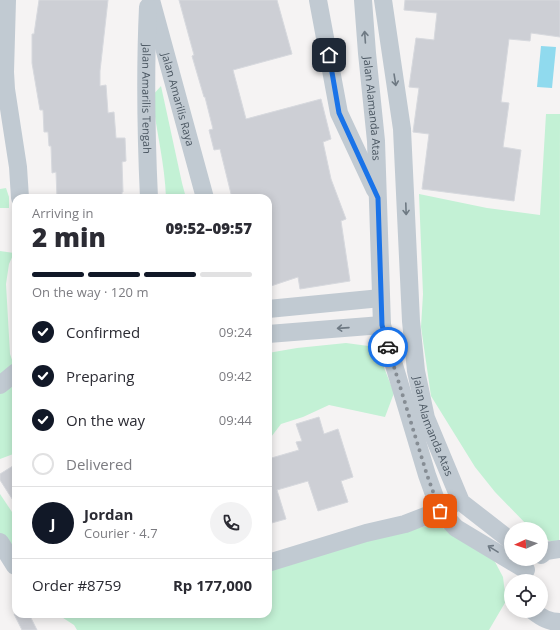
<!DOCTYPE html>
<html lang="en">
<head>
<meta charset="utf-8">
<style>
	:root { --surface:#fff; --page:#f2f2f3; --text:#2b2b33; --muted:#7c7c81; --line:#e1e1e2; --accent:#111827 }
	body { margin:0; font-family:"Open Sans",sans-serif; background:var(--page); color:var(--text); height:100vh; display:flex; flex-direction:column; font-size:15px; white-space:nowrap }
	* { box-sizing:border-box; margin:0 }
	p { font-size:13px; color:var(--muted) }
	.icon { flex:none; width:22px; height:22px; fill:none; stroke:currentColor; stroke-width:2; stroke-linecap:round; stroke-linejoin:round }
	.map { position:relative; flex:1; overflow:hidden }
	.drawer { position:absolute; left:12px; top:194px; width:260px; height:424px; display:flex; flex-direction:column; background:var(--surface); border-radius:12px; box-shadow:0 2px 10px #0003 }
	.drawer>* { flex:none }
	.needle { width:26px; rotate:267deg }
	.controls { position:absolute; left:504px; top:522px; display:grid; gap:8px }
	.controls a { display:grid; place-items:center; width:44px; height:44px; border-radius:50%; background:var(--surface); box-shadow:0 2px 10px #0003; font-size:20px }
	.pin { position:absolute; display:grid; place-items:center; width:34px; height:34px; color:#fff; margin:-17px; border-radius:8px; box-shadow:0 2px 6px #0006 }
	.courier { position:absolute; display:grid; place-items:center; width:40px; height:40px; margin:-20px; border:3px solid #1a73e8; border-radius:50%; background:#fff; color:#222; box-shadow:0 1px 5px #0007 }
	.head em { font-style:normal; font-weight:800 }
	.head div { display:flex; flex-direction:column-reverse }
	.head { display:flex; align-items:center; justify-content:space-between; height:68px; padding:0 20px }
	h1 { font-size:26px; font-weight:800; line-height:30px }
	.bar { display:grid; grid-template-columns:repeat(4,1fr); gap:6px 4px; align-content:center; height:48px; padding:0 20px }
	.bar i { height:5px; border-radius:3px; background:var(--line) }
	.bar .active { background:var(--accent) }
	.bar p { grid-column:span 4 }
	.line { display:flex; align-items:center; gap:10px; padding:0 20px; border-top:1px solid var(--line) }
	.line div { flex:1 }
	.round { display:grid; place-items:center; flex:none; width:42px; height:42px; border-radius:21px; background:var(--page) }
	ol { padding:0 20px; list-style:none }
	li { display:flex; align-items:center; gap:12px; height:44px }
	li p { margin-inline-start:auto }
	li .icon { padding:4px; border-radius:50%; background:var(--accent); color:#fff; stroke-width:4 }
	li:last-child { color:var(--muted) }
	li i { width:22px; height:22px; border:2px solid var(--line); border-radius:50% }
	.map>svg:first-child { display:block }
	.green { fill:#c3f1d5 }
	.water { fill:#90daee }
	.building { fill:#cdcfd5; stroke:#d7d9de }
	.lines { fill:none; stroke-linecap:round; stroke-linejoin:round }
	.minor { stroke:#c1cad2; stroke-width:18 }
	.oneway { stroke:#6e7983 }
	.done { stroke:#868d94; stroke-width:4; stroke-dasharray:0 7.2 }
	.route { stroke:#1a73e8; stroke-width:5 }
	.labels { text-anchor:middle; stroke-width:3; stroke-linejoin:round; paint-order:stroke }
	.street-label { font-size:11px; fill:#4a5661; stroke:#fff }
</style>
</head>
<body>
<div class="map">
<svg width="560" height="630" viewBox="0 0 560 630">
	<rect width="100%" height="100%" fill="#f5f3f3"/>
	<!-- green -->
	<g class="green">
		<path d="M 161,86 L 182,183 L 186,198 L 166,198 C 165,164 156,130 152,96 Z"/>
		<polygon points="546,114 560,114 559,544 541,538 541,529 531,529 495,492 475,467 431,396 421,327 423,294 419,194 487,208 540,215"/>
		<polygon points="6,188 9,197 9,208 0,208 0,189"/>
		<polygon points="0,251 14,253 9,264 6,284 10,354 16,371 16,453 0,459"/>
		<polygon points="346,343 376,347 394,393 385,417 329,405 303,417 281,424 268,441 268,353 297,348"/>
		<polygon points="0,494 16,518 16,577 10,570 0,552"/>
		<polygon points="426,526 443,528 477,548 494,560 503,577 506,601 489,630 77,630 74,625 57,614 268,614 268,570 356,544"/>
	</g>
	<!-- water -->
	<polygon class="water" points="541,46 556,47 552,88 537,87"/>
	<!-- building -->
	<g class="building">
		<polygon points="39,0 108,0 100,71 100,86 106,85 108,113 114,112 116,138 125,138 126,161 122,162 123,192 122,192 122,198 57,198 56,172 52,173 51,146 49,146 48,132 44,132 43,110 40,110 32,63 32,34 34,34"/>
		<polygon points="179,0 277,0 292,54 233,70 246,119 321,99 331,139 323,142 331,179 346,219 341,221 350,281 300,289 298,277 268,287 268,198 232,198 220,149 214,150 209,130 213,129 205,97 204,97 192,56 194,55"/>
		<polygon points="405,0 560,0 560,37 531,33 530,41 509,39 501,102 509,103 503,147 521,150 514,201 422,189 429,134 413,132 419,88 409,87 416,38 434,40 437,13 404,10"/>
		<polygon points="319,417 324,434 338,429 353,477 341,481 348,502 318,511 308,481 277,490 286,519 268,524 268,459 299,450 296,442 302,441 296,424"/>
		<polygon points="16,464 16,505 0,480 0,474"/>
		<polygon points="14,614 29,614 37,630 22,630"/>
	</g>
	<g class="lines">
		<!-- minor -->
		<g class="minor">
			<polyline points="7,0 5,72 6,89 18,167 20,198"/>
			<path id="s1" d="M 151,0 L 205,198"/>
			<polyline points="318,0 339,113 375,190"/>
			<path id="s2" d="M 363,0 L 367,53 L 376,141 L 382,325 L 427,475 L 440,511 L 456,528 L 526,570"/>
			<path id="s3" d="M 383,0 L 402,129 L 411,321 L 416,371 L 426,418 L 461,502 L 511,541"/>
			<path id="s4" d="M 148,7 C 145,71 146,134 149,198"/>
			<polyline points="268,309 381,298"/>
			<polyline points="268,334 382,325"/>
			<polyline points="0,385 16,372"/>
			<polyline points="0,542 15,566"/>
			<polyline points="541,555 546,551 560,549"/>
			<polyline points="268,563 366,533 405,524 451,506"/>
			<path d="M 533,611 C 542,618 549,622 560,622"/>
		</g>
	</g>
	<!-- one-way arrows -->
	<defs><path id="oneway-shaft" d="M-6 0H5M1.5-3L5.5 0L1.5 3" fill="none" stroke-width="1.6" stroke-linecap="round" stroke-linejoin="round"/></defs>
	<g class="oneway">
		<use href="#oneway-shaft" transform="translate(365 37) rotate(-94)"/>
		<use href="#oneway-shaft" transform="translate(395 80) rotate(81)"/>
		<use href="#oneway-shaft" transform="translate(406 209) rotate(88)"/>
		<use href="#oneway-shaft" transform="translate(343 328) rotate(176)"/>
		<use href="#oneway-shaft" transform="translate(493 549) rotate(-148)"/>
	</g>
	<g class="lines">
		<!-- done -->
		<polyline class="done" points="388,347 427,475 440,511"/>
		<!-- route -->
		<polyline class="route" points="329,55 339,113 378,198 382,325 388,347"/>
	</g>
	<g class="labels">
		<!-- street labels -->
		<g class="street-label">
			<text dy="4" stroke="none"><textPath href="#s4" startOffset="92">Jalan Amarilis Tengah</textPath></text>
			<text dy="4" stroke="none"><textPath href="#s1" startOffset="103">Jalan Amarilis Raya</textPath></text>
			<text dy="4" stroke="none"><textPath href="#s2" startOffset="109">Jalan Alamanda Atas</textPath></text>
			<text dy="4" stroke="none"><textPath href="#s3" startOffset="431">Jalan Alamanda Atas</textPath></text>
		</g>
	</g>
</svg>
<div class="controls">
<a><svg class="needle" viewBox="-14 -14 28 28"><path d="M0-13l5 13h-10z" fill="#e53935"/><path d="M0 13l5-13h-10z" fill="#7c7c81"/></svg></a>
<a><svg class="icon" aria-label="locate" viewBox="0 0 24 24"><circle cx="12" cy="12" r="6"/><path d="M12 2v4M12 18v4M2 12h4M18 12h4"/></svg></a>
</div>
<div class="pin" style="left:440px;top:511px;background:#ea580c"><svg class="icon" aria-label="bag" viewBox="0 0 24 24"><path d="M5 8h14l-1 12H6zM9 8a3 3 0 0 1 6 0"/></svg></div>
<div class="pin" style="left:329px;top:55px;background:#1f2937"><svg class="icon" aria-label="home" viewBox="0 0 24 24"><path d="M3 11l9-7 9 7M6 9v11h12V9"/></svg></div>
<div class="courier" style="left:388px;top:347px"><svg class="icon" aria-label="car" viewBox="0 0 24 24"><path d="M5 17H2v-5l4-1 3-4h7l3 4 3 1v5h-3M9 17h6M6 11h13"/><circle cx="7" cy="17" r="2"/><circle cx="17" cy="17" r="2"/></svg></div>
<section class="drawer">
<div class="head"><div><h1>2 min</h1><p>Arriving in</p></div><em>09:52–09:57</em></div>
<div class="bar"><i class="active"></i><i class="active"></i><i class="active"></i><i></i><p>On the way · 120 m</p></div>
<ol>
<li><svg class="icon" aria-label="check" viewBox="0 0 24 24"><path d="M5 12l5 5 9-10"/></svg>Confirmed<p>09:24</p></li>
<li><svg class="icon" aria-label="check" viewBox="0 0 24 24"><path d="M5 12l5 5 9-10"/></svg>Preparing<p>09:42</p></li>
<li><svg class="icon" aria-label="check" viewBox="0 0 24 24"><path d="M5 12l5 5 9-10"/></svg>On the way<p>09:44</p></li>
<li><i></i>Delivered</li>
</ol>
<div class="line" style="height:72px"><b class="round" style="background:var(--accent);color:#fff">J</b><div><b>Jordan</b><p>Courier · 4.7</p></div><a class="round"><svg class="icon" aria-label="phone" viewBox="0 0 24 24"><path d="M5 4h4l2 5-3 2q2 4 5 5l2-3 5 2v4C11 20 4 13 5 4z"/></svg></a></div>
<div class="line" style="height:52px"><div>Order #8759</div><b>Rp 177,000</b></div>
</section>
</div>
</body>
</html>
